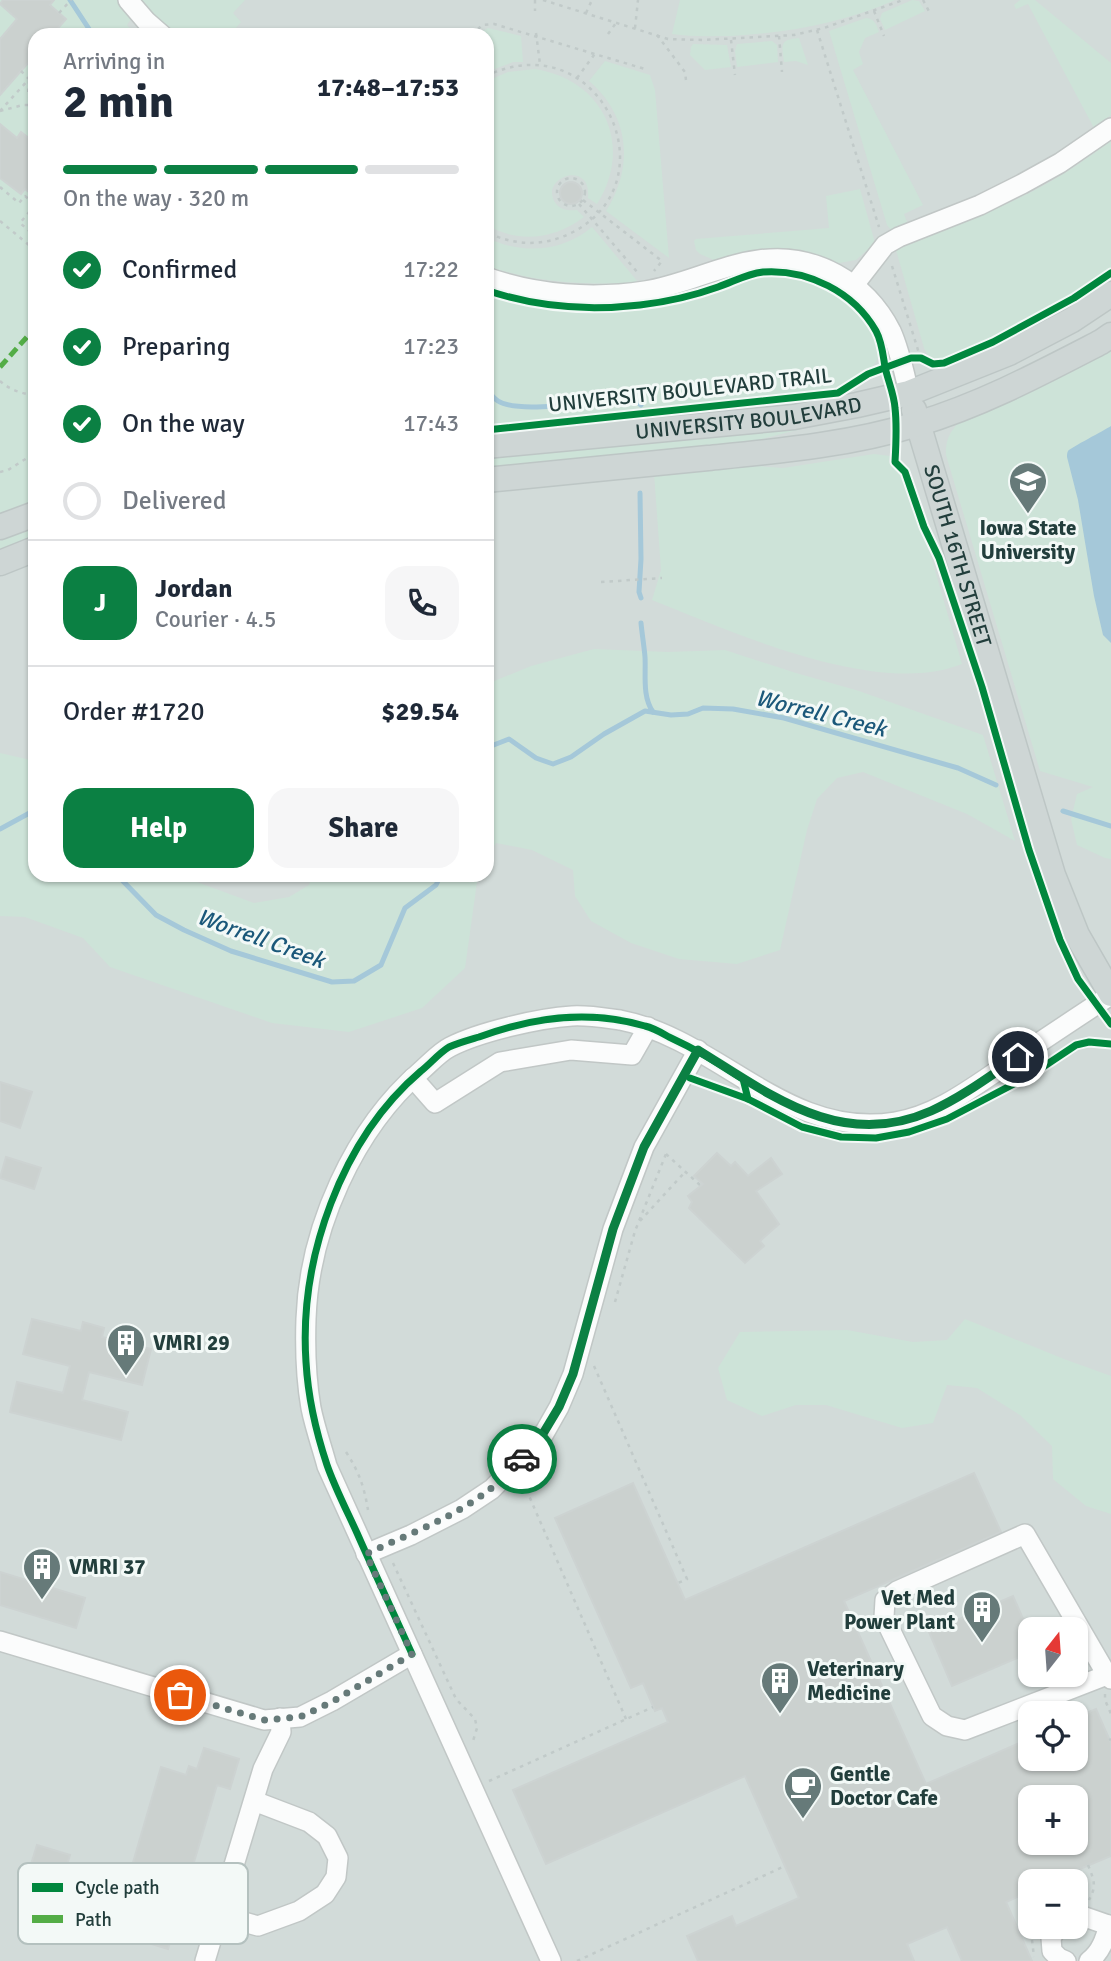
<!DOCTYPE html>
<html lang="en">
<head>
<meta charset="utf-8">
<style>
	:root { --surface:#fff; --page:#f6f6f7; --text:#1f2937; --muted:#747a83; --line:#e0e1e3; --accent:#0b8043 }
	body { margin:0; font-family:Signika,sans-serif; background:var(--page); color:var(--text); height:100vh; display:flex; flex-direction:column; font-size:26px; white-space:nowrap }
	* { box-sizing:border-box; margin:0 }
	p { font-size:23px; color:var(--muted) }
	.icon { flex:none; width:38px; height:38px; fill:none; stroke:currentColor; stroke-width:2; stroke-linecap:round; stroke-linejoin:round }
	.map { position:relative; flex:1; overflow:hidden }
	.panel { position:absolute; left:28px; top:28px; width:466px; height:854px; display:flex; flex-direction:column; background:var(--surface); border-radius:21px; box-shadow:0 2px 5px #0004 }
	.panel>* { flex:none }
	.needle { width:46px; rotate:17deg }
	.tools { position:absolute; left:1018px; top:1617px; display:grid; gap:14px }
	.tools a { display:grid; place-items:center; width:70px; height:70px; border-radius:14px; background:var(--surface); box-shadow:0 2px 5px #0004; font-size:35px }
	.pin { position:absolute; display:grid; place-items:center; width:60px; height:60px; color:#fff; margin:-30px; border:4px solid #fff; border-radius:50%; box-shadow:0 2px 7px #0007 }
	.courier { position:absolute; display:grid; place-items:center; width:70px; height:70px; margin:-35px; border:5px solid #0b8043; border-radius:50%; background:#fff; color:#222; box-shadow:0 2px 9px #0007 }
	.head em { font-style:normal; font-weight:700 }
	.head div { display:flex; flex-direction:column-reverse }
	.head { display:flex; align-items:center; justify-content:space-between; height:119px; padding:0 35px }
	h1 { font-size:46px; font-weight:700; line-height:52px }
	.bar { display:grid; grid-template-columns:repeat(4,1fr); gap:10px 7px; align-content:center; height:84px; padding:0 35px }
	.bar i { height:9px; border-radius:5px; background:var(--line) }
	.bar .selected { background:var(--accent) }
	.bar p { grid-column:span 4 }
	.line { display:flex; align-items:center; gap:18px; padding:0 35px; border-top:2px solid var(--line) }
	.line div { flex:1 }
	.round { display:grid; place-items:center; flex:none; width:74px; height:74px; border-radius:21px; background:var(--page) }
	ol { padding:0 35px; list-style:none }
	li { display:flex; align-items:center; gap:21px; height:77px }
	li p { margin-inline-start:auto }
	li .icon { padding:7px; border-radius:50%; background:var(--accent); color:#fff; stroke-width:4 }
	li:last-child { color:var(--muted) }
	li i { width:38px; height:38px; border:4px solid var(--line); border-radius:50% }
	.action { display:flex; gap:14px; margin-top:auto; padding:14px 35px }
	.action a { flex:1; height:80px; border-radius:21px; background:var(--accent); color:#fff; font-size:28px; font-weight:700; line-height:80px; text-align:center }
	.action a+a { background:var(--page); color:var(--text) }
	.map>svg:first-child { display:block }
	.built { fill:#d2dbd9; fill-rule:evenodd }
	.green { fill:#cde3d8 }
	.water { fill:#a5c8d9 }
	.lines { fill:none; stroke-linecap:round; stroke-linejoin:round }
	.stream { stroke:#a5c8d9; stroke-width:5 }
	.building { fill:#cbd1cf; stroke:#cdd3d2; stroke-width:2; fill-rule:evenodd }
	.minor-casing { stroke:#c1c7c6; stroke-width:22 }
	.major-casing { stroke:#bdc6c5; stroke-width:27 }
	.path { stroke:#c1cac9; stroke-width:2.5; stroke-dasharray:3.5 5; stroke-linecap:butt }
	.minor { stroke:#fbfcfc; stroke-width:19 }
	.major { stroke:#ced6d5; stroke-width:24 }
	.quiet { stroke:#53ad46; stroke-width:5; stroke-dasharray:10 5; stroke-linecap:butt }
	.cycleway-casing { stroke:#f3f9f7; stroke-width:11 }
	.cycleway { stroke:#00873e; stroke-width:7 }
	.done { stroke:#667a79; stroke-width:7; stroke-dasharray:0 12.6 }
	.route { stroke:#0b8043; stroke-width:9 }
	.labels { text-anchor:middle; stroke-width:6; stroke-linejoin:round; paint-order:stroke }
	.street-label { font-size:21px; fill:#223e3c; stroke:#f3f9f7 }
	.poi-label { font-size:21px; font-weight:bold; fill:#223e3c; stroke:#f3f9f7; text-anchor:start }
	.water-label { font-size:23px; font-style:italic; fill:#1b587a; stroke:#f3f9f7 }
	.key { fill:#f3f9f7; stroke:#b4c1bf; stroke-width:2 }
	.key-label { font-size:19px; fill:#223e3c }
</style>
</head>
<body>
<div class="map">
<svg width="1111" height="1961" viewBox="0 0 1111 1961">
	<rect width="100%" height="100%" fill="#e4eae9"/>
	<!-- built -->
	<path class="built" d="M 0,0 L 1111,0 L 1111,1961 L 0,1961 ZM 35,35 L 486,35 L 486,875 L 35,875 ZM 1031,1629 L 1076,1629 L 1076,1675 L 1031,1675 ZM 1031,1713 L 1076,1713 L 1076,1759 L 1031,1759 ZM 1031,1797 L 1076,1797 L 1076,1843 L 1031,1843 ZM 1031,1881 L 1076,1881 L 1076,1927 L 1031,1927 Z"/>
	<!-- green -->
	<g class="green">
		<polygon points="0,0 128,0 126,14 131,19 127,25 136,35 35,35 35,514 0,527"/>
		<polygon points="140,0 245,0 233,13 241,22 230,35 180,35 153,15"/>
		<path d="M 680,0 L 895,0 C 843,23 787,33 731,36 C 711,36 691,37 672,34 Z"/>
		<polygon points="912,0 919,1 925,11 885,30 880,19 882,13"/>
		<polygon points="1020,0 1035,0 1111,63 1111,115 1094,128 1028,4 1016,9 1014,5"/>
		<path d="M 866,18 C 875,19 876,24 879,32 L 865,38 L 859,52 L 863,64 L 853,70 L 923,205 L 904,214 L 907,222 L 891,230 L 887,225 L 829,31 Z"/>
		<polygon points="488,28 521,36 523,62 513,62 487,72 486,35 476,35"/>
		<path d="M 799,38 L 808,65 L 796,61 L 784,62 C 782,44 779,40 799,38 Z"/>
		<polygon points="772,41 777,45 778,62 737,67 735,51 737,44"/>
		<polygon points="693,44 727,45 731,67 705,70 690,55 691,47"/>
		<path d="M 605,61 L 650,75 L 655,90 L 669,258 L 606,211 C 634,167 630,116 589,81 Z"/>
		<path d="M 535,69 C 604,80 634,145 597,204 L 588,198 C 592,158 537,178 556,204 C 561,210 569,211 577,210 L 584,217 C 555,239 519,244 487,225 L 487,81 L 508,72 Z"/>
		<path d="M 1111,141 L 1111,270 L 1087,287 L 1045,312 L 994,338 L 940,360 L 929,357 L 924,348 L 896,250 L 902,245 C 946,228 991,213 1033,191 C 1061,177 1086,159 1111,141 Z"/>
		<polygon points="860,189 875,243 856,260 839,263 786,250 751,251 723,259 714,260 700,254 696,250 694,241 696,239 829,228 826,196"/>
		<path d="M 592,227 L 638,282 C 586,286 537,283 487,266 L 487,238 C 522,254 561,253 592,227 Z"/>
		<path d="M 758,277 C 777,277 795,277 813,284 C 835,291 886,330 878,357 C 875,367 866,371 859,375 C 850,380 845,388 836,390 L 731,402 L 487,426 L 487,295 C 548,314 614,318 677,303 C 705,297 731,285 758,277 Z"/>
		<polygon points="1111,278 1111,282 1030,332 944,366 1028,328"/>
		<path d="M 1111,345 L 1111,859 L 1105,858 L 1077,845 L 1071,819 L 1077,794 L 1093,787 L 1040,771 L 946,455 C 945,439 951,430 962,419 Z"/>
		<polygon points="796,425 797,430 739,445 487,469 487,456"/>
		<path d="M 874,454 L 890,456 L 889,462 L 903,475 L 930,553 L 962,664 C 878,698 732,632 652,600 L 661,570 L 654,473 L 742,465 L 783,468 Z"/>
		<polygon points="35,523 35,539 0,551 0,536"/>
		<polygon points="594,649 668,652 725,650 796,673 859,691 983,735 1015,841 967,814 863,772 837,778 817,799 807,830 780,950 737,964 679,959 631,943 591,921 575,896 573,870 532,850 496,843 487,859 487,684 531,666"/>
		<polygon points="0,753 35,761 35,875 188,875 197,882 254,903 289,897 309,885 312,875 478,875 465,968 422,1008 349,1032 272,1023 110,967 83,938 25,917 0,916"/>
		<polygon points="965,1319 1064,1359 1111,1376 1111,1514 1086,1506 1053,1479 1052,1446 1020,1415 977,1388 947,1385 933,1423 902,1428 826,1405 796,1405 762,1416 727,1400 718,1368 740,1332 847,1330 913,1342 947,1340"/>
	</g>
	<!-- water -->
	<path class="water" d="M 1111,426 L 1111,643 L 1103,635 L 1094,596 L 1078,500 L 1067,457 C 1067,455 1067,453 1068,451 C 1070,448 1105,430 1111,426 Z"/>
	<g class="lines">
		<!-- stream -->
		<g class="stream">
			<polyline points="70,0 93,35"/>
			<path d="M 486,389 C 490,393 494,399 498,401 C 520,415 598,400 625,398 L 636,401 L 641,405"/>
			<polyline points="640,493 641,559 639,592 641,598"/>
			<path d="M 641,623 C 642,634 644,645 645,657 C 646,675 642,696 653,712"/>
			<polyline points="486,748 509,739 536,758 553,764 571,757 604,734 645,711 671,715 688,714 703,708 733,709 784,718 958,768 996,785"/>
			<polyline points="1063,811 1111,826"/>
			<polyline points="0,829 35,810"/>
			<polyline points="117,875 156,915 184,930 231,951 332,982 354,981 381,965 405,908 436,885 441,875"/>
		</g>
	</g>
	<!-- building -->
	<g class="building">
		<polygon points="3,0 54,0 50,5 66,19 52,35 35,35 35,55 0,95 0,39 17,19 0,4"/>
		<polygon points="0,124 17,138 21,132 35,143 35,197 25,189 21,194 0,178"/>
		<circle cx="571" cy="193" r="11"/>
		<polygon points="0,1082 32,1092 20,1128 0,1121"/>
		<polygon points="717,1153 731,1166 735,1162 748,1176 771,1158 782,1174 756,1191 779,1224 760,1241 764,1246 745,1263 689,1208 692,1202 688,1196 703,1184 694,1176"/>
		<polygon points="6,1157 41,1168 34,1189 0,1178"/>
		<polygon points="32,1319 81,1331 83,1322 104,1328 102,1337 151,1349 142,1385 89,1372 82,1400 128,1412 121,1440 10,1412 17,1382 63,1393 70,1366 23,1354"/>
		<path d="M 974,1473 L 1001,1532 L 844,1601 L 926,1784 L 1031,1738 L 1031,1759 L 1076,1759 L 1076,1717 L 1096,1709 L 1111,1743 L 1111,1856 L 1075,1871 L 1075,1881 L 1031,1881 L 1031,1894 L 1029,1892 L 1006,1902 L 1032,1961 L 962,1961 L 947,1927 L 907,1944 L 914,1961 L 698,1961 L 687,1936 L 732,1916 L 736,1926 L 799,1898 L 745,1776 L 546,1864 L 513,1790 L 668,1722 L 662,1708 L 655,1711 L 643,1683 L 631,1688 L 555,1518 L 633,1483 L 685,1600 ZM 1031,1797 L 1076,1797 L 1076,1843 L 1031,1843 Z"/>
		<polygon points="0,1572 85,1598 76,1628 0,1605"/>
		<polygon points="1013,1596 1031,1637 1031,1652 952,1686 929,1632"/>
		<polygon points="204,1748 239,1759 230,1789 217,1785 168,1949 40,1910 45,1897 23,1890 37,1845 70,1855 67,1865 127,1883 161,1767 186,1775 189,1766 197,1769"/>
		<polygon points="1076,1893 1085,1894 1083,1910 1076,1911"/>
	</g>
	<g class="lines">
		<defs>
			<g id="minor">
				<polyline points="128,0 146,21 162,35"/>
				<path d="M 486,277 C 536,295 593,299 645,291 C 684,285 720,265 759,260 C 814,252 866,282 891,331 C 900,351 904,372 909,393"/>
				<polyline points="854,285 885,245 899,237 980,205 1022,184 1060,163 1111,128"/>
				<polyline points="413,1078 435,1103 500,1062 571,1050 632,1055 648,1027"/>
				<polyline points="366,1554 411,1535 462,1509 492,1489 542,1437 559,1407 573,1374 613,1229 644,1147 698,1050"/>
				<polyline points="0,1641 264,1720 300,1717 332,1701 412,1654"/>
				<polyline points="1107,1675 965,1730 947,1726 932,1716 884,1617 885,1600 897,1591 1025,1534 1107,1675 1111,1679"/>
				<polyline points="219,1915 258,1926 299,1911 325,1894 336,1877 338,1858 327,1836 309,1822 254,1801"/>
				<polyline points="1076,1918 1085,1917 1111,1926"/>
				<polyline points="1058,1927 1051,1938 1052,1951 1059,1958 1066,1961"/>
				<polyline points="205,1961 263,1769 281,1732 280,1718"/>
				<path d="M 551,1961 L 327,1466 C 322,1447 315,1428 311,1408 C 306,1379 305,1348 306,1319 C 309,1229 354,1128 422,1070 C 431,1062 440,1052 450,1047 C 479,1032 539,1018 572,1016 C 587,1015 605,1018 620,1020 C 719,1039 787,1140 895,1122 C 936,1116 973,1087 1006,1065 C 1041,1041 1076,1018 1111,995"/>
				<path d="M 1089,1961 C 1101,1952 1105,1939 1109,1925"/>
			</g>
			<g id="major">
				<path id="s1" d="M 914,410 L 1053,875 L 1077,935 L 1111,994"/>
				<path id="s2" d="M 486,446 L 794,417 L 857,405 L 909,393 L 1009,353 L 1072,320 L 1111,294"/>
				<path d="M 486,480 C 560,473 634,465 708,458 C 778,451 849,445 917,424 C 981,405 1041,373 1101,342 L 1111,335"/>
				<polyline points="0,527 35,514"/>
				<polyline points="0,563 35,549"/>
			</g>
		</defs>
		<!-- minor casing -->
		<use href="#minor" class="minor-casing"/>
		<!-- major casing -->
		<use href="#major" class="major-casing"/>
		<!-- path -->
		<g class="path">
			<polyline points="535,0 535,11"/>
			<polyline points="543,0 668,39 703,40 794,35 824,28 903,0"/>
			<polyline points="923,0 931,15"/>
			<polyline points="874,11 884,36"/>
			<polyline points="59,13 71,0"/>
			<polyline points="586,13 592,0"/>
			<polyline points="635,28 638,0"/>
			<polyline points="817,30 879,227"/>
			<polyline points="536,33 540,64"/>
			<polyline points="608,34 616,23"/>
			<polyline points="472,35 482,25 494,24 645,69"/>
			<polyline points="657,35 685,72 686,80"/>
			<polyline points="779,36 782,72"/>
			<polyline points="731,40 735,75"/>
			<path d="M 486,76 C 599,22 673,180 573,232 C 544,247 515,246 486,232"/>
			<polyline points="577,78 597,51"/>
			<polyline points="29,80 28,95 33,104"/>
			<polyline points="0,111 29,79 21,71"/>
			<polyline points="0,111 23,105 34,105"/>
			<circle cx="571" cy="192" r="14"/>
			<polyline points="0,187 19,203 25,196 35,204"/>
			<polyline points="583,200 662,261 654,271"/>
			<polyline points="579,204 638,273"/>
			<polyline points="35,205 20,223 35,236"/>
			<polyline points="0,221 35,250"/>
			<polyline points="892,266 922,363"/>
			<path d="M 0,381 C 10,390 22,394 35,395"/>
			<polyline points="0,472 8,470 35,453"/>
			<polyline points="601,582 662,578"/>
			<polyline points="666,1154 701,1186"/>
			<polyline points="640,1221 685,1172"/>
			<polyline points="615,1302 635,1231 666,1154"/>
			<polyline points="594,1366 687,1579 678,1583"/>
			<path d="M 346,1452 C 359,1472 364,1486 368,1510"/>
			<polyline points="523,1482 626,1719"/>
			<polyline points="393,1563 456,1699 475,1719 477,1728 473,1741"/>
			<polyline points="1105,1694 1105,1700 1111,1714"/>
			<polyline points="1109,1740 1111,1739"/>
			<polyline points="489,1781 653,1707"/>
			<path d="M 1088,1865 C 1094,1880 1097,1886 1089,1900"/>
			<polyline points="1032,1940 1034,1957"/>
			<polyline points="577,1961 785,1866"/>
		</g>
		<!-- minor -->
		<use href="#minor" class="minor"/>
		<!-- major -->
		<use href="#major" class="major"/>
		<!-- quiet -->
		<polyline class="quiet" points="0,367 35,328"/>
		<defs>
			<g id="cycleway">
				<path d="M 486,290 C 535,307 588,311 640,305 C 666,302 693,296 718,287 C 733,282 746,274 763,272 C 808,269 854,292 876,331 C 882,342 883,355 885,367 C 888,381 894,394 895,408 C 897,425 896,445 895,462 L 905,472 L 924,527 L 939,558 L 982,687 L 1029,850 L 1060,940 L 1078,979 L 1111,1024"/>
				<polyline points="486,430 838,393 868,374 911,358 921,358 933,364 944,363 993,342 1074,298 1111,273"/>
				<polyline points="690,1078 748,1099 802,1127 841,1137 876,1138 909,1132 947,1119 1031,1075 1076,1045 1089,1042 1111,1044"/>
				<path d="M 412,1654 C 394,1614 375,1574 357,1533 C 347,1511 335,1488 327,1465 C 316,1432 308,1397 306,1362 C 299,1259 341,1139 421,1071 C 430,1064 439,1053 449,1047 C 458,1043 469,1040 479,1037 C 533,1017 590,1010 645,1026 C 654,1028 662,1033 669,1037 C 695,1049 719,1063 743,1079 L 748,1099"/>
			</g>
		</defs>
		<!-- cycleway casing -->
		<use href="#cycleway" class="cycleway-casing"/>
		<!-- cycleway -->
		<use href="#cycleway" class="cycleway"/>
	</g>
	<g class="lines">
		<!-- done -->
		<path class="done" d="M 180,1695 L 264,1720 L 300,1717 L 332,1702 L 412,1654 L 366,1554 C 426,1526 477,1510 522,1459"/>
		<!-- route -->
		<path class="route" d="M 522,1459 L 541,1437 L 559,1407 L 573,1374 L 613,1229 L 644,1147 L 698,1050 C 771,1095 841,1151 931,1111 C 962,1097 990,1076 1018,1057"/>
	</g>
	<!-- icons -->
	<defs>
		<symbol id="university-pin" viewBox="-11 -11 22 30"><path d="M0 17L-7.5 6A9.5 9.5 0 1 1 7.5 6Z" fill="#667a79" stroke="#f3f9f7"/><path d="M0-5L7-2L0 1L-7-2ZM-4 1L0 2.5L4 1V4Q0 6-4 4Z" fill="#fff"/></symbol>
		<symbol id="building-pin" viewBox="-11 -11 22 30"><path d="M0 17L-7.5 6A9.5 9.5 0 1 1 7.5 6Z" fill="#667a79" stroke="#f3f9f7"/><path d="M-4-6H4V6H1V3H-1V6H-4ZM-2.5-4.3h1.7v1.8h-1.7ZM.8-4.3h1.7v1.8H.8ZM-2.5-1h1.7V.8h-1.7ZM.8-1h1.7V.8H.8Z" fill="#fff"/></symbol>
		<symbol id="cafe-pin" viewBox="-11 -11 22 30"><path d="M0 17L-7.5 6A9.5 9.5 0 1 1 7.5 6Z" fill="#667a79" stroke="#f3f9f7"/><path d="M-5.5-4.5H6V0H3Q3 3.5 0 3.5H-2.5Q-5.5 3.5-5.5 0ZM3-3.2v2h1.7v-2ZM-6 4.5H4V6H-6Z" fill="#fff"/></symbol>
	</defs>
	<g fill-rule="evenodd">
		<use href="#university-pin" x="1006" y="459" width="44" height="60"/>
		<use href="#building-pin" x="104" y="1321" width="44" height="60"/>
		<use href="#building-pin" x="20" y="1545" width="44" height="60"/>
		<use href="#building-pin" x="960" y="1588" width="44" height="60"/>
		<use href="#building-pin" x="758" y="1659" width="44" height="60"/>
		<use href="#cafe-pin" x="781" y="1764" width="44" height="60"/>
	</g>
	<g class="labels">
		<!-- street labels -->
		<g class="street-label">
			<text transform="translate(690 390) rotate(-6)" y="7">UNIVERSITY BOULEVARD TRAIL</text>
			<text dy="7" stroke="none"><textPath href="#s2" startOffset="264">UNIVERSITY BOULEVARD</textPath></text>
			<text dy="7" stroke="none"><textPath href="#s1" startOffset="152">SOUTH 16TH STREET</textPath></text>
		</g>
		<!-- poi labels -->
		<g class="poi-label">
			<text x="1028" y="535" text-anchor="middle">Iowa State<tspan x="1028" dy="24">University</tspan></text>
			<text x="153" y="1350">VMRI 29</text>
			<text x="69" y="1574">VMRI 37</text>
			<text x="955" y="1605" text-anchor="end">Vet Med<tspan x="955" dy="24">Power Plant</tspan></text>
			<text x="807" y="1676">Veterinary<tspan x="807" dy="24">Medicine</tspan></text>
			<text x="830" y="1781">Gentle<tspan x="830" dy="24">Doctor Cafe</tspan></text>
		</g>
		<!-- water labels -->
		<g class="water-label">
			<text transform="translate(821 713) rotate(14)" y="8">Worrell Creek</text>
			<text transform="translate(261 938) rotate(20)" y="8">Worrell Creek</text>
		</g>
	</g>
	<!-- legend -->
	<rect x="18" y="1863" width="230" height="81" rx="10" class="key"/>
	<rect x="32" y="1883" width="31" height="9" fill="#00873e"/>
	<rect x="32" y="1915" width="31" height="8" fill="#53ad46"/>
	<g class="key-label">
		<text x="75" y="1894">Cycle path</text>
		<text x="75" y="1926">Path</text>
	</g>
</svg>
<div class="tools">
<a><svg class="needle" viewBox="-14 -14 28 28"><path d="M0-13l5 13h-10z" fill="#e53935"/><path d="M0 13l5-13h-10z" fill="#747a83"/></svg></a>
<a><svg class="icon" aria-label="locate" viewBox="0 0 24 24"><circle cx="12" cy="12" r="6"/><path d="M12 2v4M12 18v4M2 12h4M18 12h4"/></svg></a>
<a>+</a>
<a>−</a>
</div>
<div class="pin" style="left:180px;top:1695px;background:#ea580c"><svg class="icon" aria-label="bag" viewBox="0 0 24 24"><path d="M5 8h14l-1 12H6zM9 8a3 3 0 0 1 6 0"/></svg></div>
<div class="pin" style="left:1018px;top:1057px;background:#1f2937"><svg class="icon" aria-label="home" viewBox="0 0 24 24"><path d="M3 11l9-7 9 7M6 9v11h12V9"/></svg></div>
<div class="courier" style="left:522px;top:1459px"><svg class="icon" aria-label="car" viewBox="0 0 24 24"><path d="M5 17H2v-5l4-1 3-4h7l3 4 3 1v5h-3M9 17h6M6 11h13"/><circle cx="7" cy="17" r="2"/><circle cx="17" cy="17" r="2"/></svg></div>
<section class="panel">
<div class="head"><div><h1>2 min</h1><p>Arriving in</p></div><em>17:48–17:53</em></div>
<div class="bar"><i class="selected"></i><i class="selected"></i><i class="selected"></i><i></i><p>On the way · 320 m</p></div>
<ol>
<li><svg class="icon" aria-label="check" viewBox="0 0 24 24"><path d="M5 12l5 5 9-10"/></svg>Confirmed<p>17:22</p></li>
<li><svg class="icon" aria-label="check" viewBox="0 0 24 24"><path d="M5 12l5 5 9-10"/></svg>Preparing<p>17:23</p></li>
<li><svg class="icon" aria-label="check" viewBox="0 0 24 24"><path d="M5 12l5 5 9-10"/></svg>On the way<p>17:43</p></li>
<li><i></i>Delivered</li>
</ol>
<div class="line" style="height:126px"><b class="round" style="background:var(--accent);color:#fff">J</b><div><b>Jordan</b><p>Courier · 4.5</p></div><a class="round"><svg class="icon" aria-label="phone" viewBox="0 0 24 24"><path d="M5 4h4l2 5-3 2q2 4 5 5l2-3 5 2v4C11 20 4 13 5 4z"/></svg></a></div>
<div class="line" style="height:91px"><div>Order #1720</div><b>$29.54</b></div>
<div class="action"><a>Help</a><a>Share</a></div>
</section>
</div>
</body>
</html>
